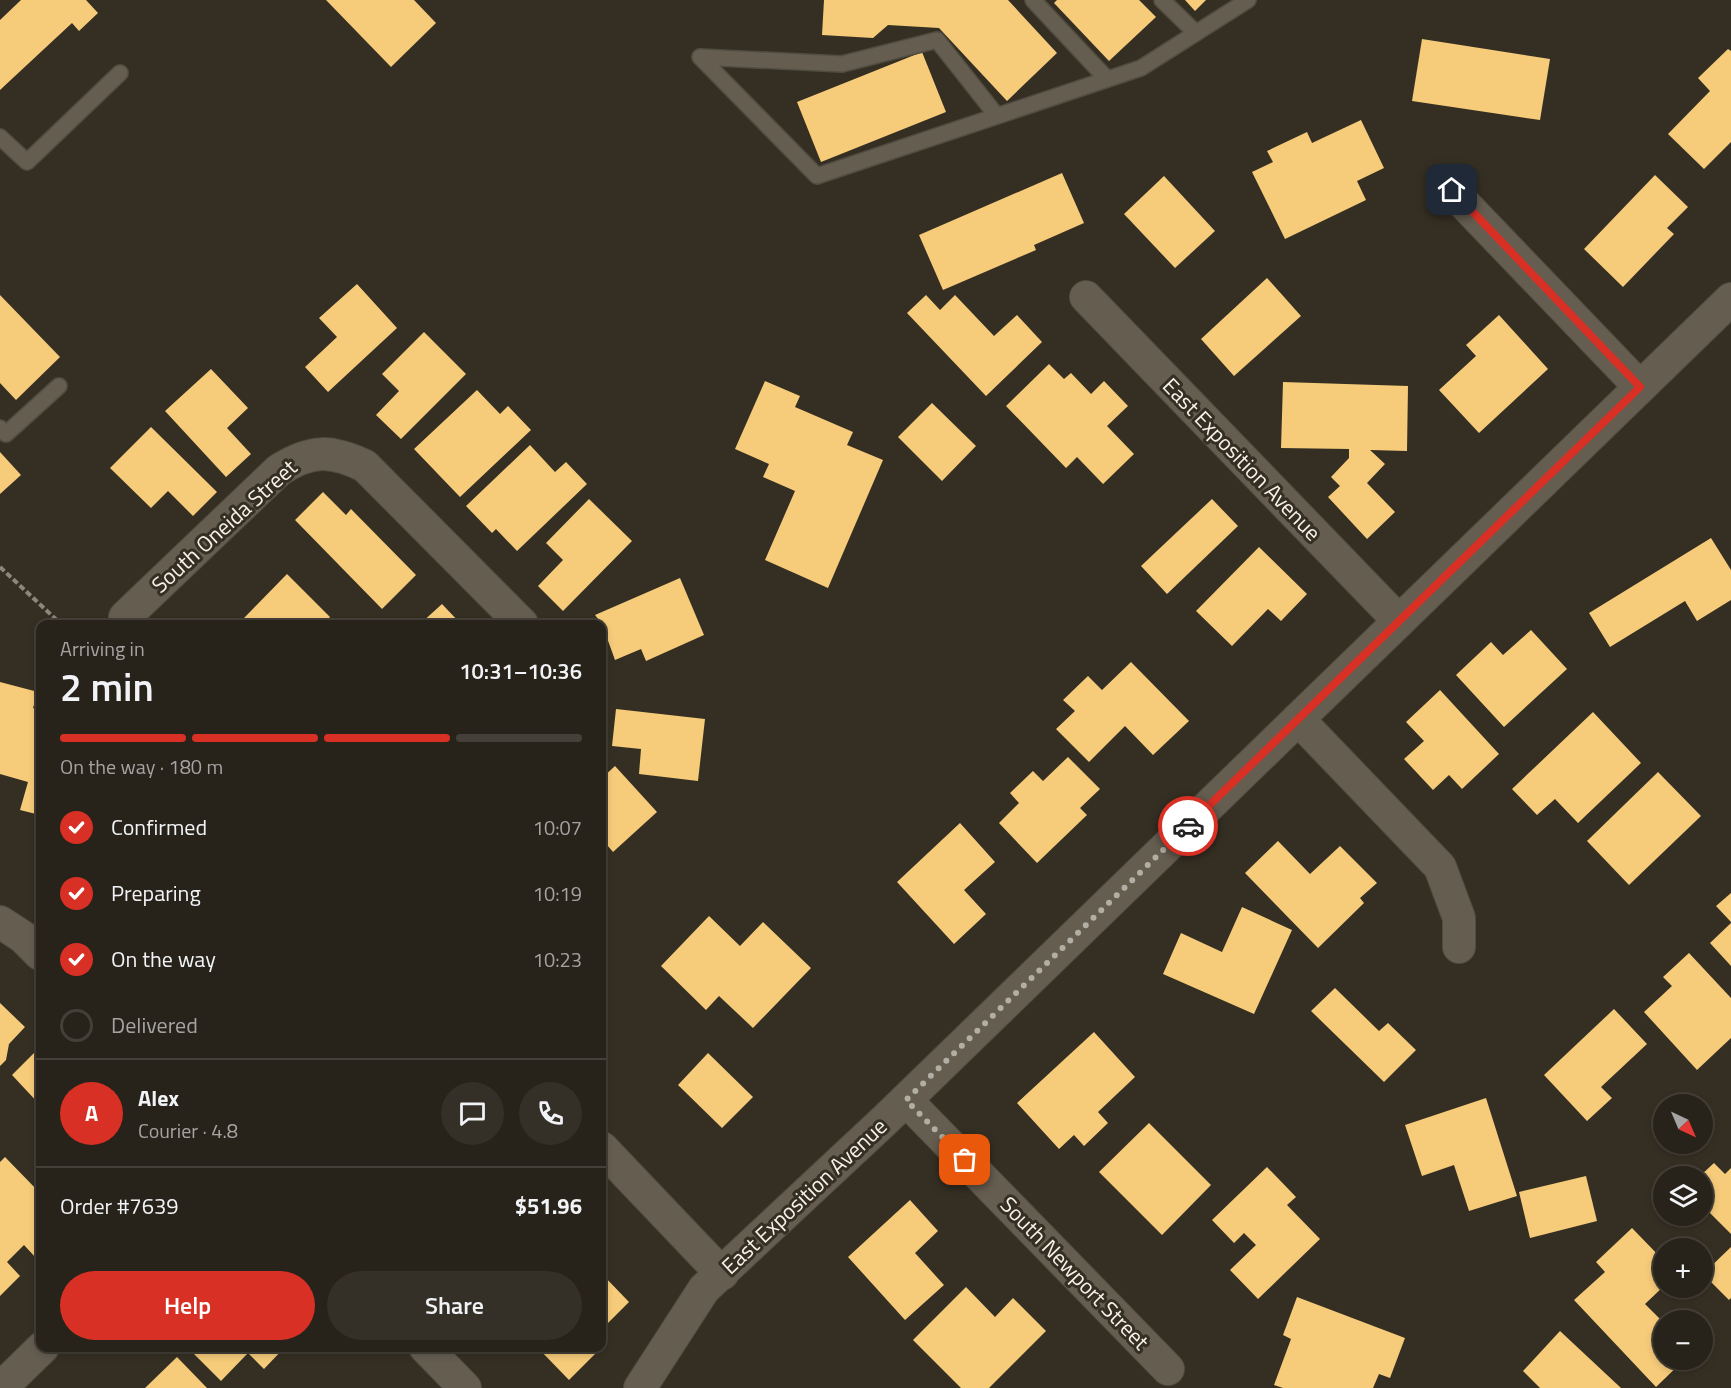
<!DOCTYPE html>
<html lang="en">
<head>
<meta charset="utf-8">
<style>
	:root { --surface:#28231a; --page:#342f27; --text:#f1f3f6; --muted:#a5a4a2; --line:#444039; --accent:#d93025 }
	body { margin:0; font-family:"Titillium Web",sans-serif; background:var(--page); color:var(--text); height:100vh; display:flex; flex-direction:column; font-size:22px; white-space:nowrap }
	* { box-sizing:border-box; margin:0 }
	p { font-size:20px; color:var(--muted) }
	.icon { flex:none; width:33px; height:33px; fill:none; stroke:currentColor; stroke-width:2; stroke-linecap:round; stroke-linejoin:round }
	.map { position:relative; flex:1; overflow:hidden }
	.side { position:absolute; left:36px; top:620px; width:570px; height:732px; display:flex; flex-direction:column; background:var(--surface); border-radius:12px; box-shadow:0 3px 9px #0003,0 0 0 2px var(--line) }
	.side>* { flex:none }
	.needle { width:39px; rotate:136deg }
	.tools { position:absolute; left:1653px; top:1094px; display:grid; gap:12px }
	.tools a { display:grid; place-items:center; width:60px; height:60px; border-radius:50%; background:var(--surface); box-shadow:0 3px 9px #0003,0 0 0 2px var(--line); font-size:30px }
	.pin { position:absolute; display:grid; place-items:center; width:51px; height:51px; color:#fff; margin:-26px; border-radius:12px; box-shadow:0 3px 9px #0006 }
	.courier { position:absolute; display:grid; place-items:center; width:60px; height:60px; margin:-30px; border:4px solid #d93025; border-radius:50%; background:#fff; color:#222; box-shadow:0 2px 8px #0007 }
	.head em { font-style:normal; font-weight:600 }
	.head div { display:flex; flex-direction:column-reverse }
	.head { display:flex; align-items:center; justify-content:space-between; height:102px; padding:0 24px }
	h1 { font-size:39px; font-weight:600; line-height:45px }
	.bar { display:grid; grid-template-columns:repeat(4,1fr); gap:9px 6px; align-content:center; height:72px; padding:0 24px }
	.bar i { height:8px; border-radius:4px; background:var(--line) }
	.bar .current { background:var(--accent) }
	.bar p { grid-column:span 4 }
	.line { display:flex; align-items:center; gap:15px; padding:0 24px; border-top:2px solid var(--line) }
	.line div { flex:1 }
	.round { display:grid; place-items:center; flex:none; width:63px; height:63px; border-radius:32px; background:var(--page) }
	ol { padding:0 24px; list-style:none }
	li { display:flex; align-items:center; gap:18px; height:66px }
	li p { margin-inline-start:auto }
	li .icon { padding:6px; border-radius:50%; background:var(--accent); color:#fff; stroke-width:4 }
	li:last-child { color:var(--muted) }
	li i { width:33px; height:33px; border:3px solid var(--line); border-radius:50% }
	.cta { display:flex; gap:12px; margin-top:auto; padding:12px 24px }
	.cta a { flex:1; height:69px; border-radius:36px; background:var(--accent); color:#fff; font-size:24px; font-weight:600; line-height:69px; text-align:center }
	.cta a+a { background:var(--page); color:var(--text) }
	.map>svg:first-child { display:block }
	.building { fill:#f6cb7a }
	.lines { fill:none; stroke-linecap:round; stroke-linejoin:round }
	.lane-casing { stroke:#514c41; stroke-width:18 }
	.street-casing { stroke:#514c41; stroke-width:34 }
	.path { stroke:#8c877d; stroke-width:4; stroke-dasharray:6 3; stroke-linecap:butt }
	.lane { stroke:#655d50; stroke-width:15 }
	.street { stroke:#655d50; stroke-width:32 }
	.done { stroke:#b2aea4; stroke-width:6; stroke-dasharray:0 10.8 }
	.route { stroke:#d93025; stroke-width:8 }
	.labels { text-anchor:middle; stroke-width:6; stroke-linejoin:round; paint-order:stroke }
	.street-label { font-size:22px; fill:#f6f2ea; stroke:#352f23 }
</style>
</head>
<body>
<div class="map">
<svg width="1731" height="1388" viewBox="0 0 1731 1388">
	<rect width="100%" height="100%" fill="#352f23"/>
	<!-- building -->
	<g class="building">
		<polygon points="21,0 86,0 98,13 79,31 72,23 0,90 0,20"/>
		<polygon points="326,0 414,0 436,23 391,67"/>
		<polygon points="824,0 1008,0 1057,53 1007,101 939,28 888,25 873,38 822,35"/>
		<polygon points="1057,0 1139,0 1156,17 1109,61 1054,3"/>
		<polygon points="1185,0 1206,0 1195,11"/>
		<polygon points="1422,39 1550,59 1540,120 1412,101"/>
		<polygon points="1728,49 1731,51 1731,142 1704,169 1668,134 1710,91 1698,78"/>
		<polygon points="922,52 946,112 821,162 797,102"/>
		<polygon points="1361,120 1384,168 1357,181 1366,200 1285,239 1252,172 1273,162 1267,151 1307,132 1312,143"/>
		<polygon points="1062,173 1084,223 1034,245 1036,250 943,290 919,235"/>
		<polygon points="1655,175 1688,207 1667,228 1674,234 1623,287 1584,249"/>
		<polygon points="1164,176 1215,231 1175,268 1124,214"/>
		<polygon points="1267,278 1301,316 1234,376 1201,339"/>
		<polygon points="357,284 397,328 328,392 305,367 337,337 319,318"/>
		<polygon points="0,295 60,357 16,400 0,383"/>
		<polygon points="926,295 940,310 955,295 994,336 1017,315 1042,342 986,396 907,313"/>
		<polygon points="1499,315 1548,369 1479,433 1439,390 1476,356 1466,345"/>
		<polygon points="424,332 466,374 401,439 376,415 399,391 382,374"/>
		<polygon points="1049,364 1064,379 1071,373 1091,394 1104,381 1128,406 1107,426 1134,454 1103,484 1077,457 1066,468 1006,406"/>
		<polygon points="211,369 248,408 227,428 251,454 226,477 165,411"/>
		<polygon points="765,381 800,396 795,407 853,432 847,445 883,460 828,588 765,560 795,491 763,477 769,464 735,449"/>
		<polygon points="1283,382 1408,386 1407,451 1370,450 1385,464 1367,483 1395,512 1367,539 1328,497 1340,486 1331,477 1349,458 1349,449 1281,448"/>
		<polygon points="477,390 500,414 508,406 531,430 460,497 414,449"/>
		<polygon points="932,403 976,446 942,481 898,437"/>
		<polygon points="151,427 217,492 193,516 168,491 151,508 110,468"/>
		<polygon points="530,445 555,472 566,462 587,484 517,551 496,529 492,533 466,506"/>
		<polygon points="0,452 21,475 0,494"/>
		<polygon points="323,492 346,515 351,509 416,575 382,609 295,520"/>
		<polygon points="589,499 632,541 563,611 538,586 563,560 546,543"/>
		<polygon points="1212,499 1238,526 1167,594 1141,566"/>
		<polygon points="1711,538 1731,570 1731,600 1697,621 1685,601 1610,647 1589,613"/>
		<polygon points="1259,547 1307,594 1281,621 1268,609 1232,646 1196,611"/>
		<polygon points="287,574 330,617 323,624 250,624 244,618"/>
		<polygon points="680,578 704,635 646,661 641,649 615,660 602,624 595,615"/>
		<polygon points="442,604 461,624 420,624"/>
		<polygon points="1531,630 1567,669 1504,727 1456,675 1491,642 1503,655"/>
		<polygon points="1131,662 1189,721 1153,755 1125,726 1089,762 1056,729 1075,711 1063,700 1088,676 1102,690"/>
		<polygon points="0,682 38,692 33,708 40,710 40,815 20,810 28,782 0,774"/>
		<polygon points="1440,690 1499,754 1462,789 1449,775 1433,790 1404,759 1424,741 1406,722"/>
		<polygon points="616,709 705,719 698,781 639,774 641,749 612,746"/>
		<polygon points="1593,712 1641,763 1578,823 1555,799 1537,815 1512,789"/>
		<polygon points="1068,757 1100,789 1080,808 1087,815 1037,863 999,823 1019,803 1010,793 1033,771 1043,781"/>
		<polygon points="615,766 657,812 613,852 602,839 602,778"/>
		<polygon points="1658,772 1701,816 1629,885 1587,841"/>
		<polygon points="960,823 995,862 964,890 986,914 954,944 897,882"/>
		<polygon points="1278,841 1310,874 1340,846 1377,883 1360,898 1364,903 1318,948 1245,873"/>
		<polygon points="1731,893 1731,922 1716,906"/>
		<polygon points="1242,907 1292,930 1254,1014 1163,974 1181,933 1222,952"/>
		<polygon points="709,916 740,946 763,922 811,968 753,1028 719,996 706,1010 661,966"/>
		<polygon points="1731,923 1731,966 1710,943"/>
		<polygon points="1689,953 1731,998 1731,1038 1697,1070 1644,1012 1672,986 1663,977"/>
		<polygon points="1335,988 1379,1031 1388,1023 1416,1050 1384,1082 1311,1011"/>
		<polygon points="0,1003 25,1027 9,1044 6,1060 0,1066"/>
		<polygon points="1614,1009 1647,1044 1601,1087 1612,1098 1587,1121 1544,1075"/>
		<polygon points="1094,1032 1135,1077 1098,1112 1108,1123 1084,1146 1074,1135 1059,1149 1017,1103"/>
		<polygon points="40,1047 40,1105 12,1075"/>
		<polygon points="708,1053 753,1097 722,1128 678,1085"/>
		<polygon points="1486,1098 1517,1196 1469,1211 1454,1165 1422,1176 1405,1125"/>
		<polygon points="1149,1123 1211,1185 1162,1235 1099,1172"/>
		<polygon points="5,1157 40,1193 40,1254 36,1258 24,1245 7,1262 20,1276 0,1296 0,1162"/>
		<polygon points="1714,1163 1725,1174 1731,1168 1731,1234 1702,1205 1700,1176"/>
		<polygon points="1267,1167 1296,1197 1287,1205 1320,1239 1258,1299 1230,1270 1256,1245 1244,1233 1234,1243 1212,1220"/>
		<polygon points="1586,1176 1597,1221 1530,1238 1519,1192"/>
		<polygon points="910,1200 938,1231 915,1253 944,1285 905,1320 848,1257"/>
		<polygon points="1632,1228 1664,1261 1664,1286 1645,1304 1664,1323 1664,1359 1685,1359 1656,1387 1574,1300 1605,1272 1596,1262"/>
		<polygon points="1731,1247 1731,1298 1729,1300 1703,1274"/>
		<polygon points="602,1274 629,1302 602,1329"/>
		<polygon points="966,1287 995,1317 1013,1298 1046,1331 989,1388 961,1388 913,1340"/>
		<polygon points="1297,1297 1405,1338 1390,1378 1379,1374 1373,1388 1283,1388 1274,1385 1291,1339 1283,1335"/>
		<polygon points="1560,1331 1621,1388 1540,1388 1523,1371"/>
		<polygon points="187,1347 285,1347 264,1369 248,1353 221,1381"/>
		<polygon points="537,1347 598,1347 600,1349 569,1380"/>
		<polygon points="177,1357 207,1388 145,1388"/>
	</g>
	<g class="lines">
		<defs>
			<g id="lane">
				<polyline points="1033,0 1107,79"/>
				<polyline points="1162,0 1196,33"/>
				<polyline points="997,116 937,40 842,64 700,57 817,176 1141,68 1248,0"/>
				<polyline points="0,137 27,162 120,73"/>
				<polyline points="0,428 6,434 59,386"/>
			</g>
			<g id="street">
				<polyline points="1452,191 1640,387"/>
				<polyline points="1086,297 1399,621"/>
				<path d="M 128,624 L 125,617 L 279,470 C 312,449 331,450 365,466 L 522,624"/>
				<polyline points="1298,719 1440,867 1459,918 1459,947"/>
				<polyline points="0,922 23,937 40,954"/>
				<polyline points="906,1100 1168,1369"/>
				<polyline points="602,1148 722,1274"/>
				<polyline points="425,1347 465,1388"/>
				<polyline points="1,1388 43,1347"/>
				<polyline points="640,1388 704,1289 885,1120 1731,299"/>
			</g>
		</defs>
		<!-- lane casing -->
		<use href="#lane" class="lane-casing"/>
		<!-- street casing -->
		<use href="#street" class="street-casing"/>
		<!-- path -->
		<polyline class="path" points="0,567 61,624"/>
		<!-- lane -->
		<use href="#lane" class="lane"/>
		<!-- street -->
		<use href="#street" class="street"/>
	</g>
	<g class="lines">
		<!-- done -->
		<polyline class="done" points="965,1160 906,1100 1188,826"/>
		<!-- route -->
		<polyline class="route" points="1188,826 1640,387 1452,190"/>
	</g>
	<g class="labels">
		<!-- street labels -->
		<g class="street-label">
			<text transform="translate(1242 459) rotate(46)" y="8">East Exposition Avenue</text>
			<text transform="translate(224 526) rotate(-42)" y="8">South Oneida Street</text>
			<text transform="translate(804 1196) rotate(-43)" y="8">East Exposition Avenue</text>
			<text transform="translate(1075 1273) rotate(46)" y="8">South Newport Street</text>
		</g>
	</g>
</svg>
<div class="tools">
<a><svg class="needle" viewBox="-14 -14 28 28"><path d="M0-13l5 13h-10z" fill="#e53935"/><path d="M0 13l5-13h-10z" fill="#a5a4a2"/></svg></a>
<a><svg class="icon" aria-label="layers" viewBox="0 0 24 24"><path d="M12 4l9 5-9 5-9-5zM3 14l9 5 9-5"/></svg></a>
<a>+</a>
<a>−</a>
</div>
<div class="pin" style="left:965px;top:1160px;background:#ea580c"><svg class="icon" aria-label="bag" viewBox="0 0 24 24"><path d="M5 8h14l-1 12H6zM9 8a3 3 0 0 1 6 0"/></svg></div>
<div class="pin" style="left:1452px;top:190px;background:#1f2937"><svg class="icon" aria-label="home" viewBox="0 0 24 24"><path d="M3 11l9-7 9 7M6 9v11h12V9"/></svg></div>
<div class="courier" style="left:1188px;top:826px"><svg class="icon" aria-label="car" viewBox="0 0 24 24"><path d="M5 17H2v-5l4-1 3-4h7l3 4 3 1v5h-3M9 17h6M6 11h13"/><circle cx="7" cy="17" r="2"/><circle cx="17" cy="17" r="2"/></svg></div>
<section class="side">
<div class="head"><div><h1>2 min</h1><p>Arriving in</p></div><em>10:31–10:36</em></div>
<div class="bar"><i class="current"></i><i class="current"></i><i class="current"></i><i></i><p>On the way · 180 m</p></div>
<ol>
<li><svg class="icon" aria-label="check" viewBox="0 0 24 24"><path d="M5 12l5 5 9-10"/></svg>Confirmed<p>10:07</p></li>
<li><svg class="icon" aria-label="check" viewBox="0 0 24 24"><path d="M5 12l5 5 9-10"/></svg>Preparing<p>10:19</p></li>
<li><svg class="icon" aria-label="check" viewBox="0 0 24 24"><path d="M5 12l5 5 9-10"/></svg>On the way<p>10:23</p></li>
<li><i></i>Delivered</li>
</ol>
<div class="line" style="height:108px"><b class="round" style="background:var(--accent);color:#fff">A</b><div><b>Alex</b><p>Courier · 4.8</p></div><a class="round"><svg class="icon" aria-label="chat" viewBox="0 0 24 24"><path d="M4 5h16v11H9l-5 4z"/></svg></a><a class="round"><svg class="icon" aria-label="phone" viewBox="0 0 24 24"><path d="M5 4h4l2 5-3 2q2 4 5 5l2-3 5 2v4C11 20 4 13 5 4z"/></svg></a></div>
<div class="line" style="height:78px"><div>Order #7639</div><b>$51.96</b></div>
<div class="cta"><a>Help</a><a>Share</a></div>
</section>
</div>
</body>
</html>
